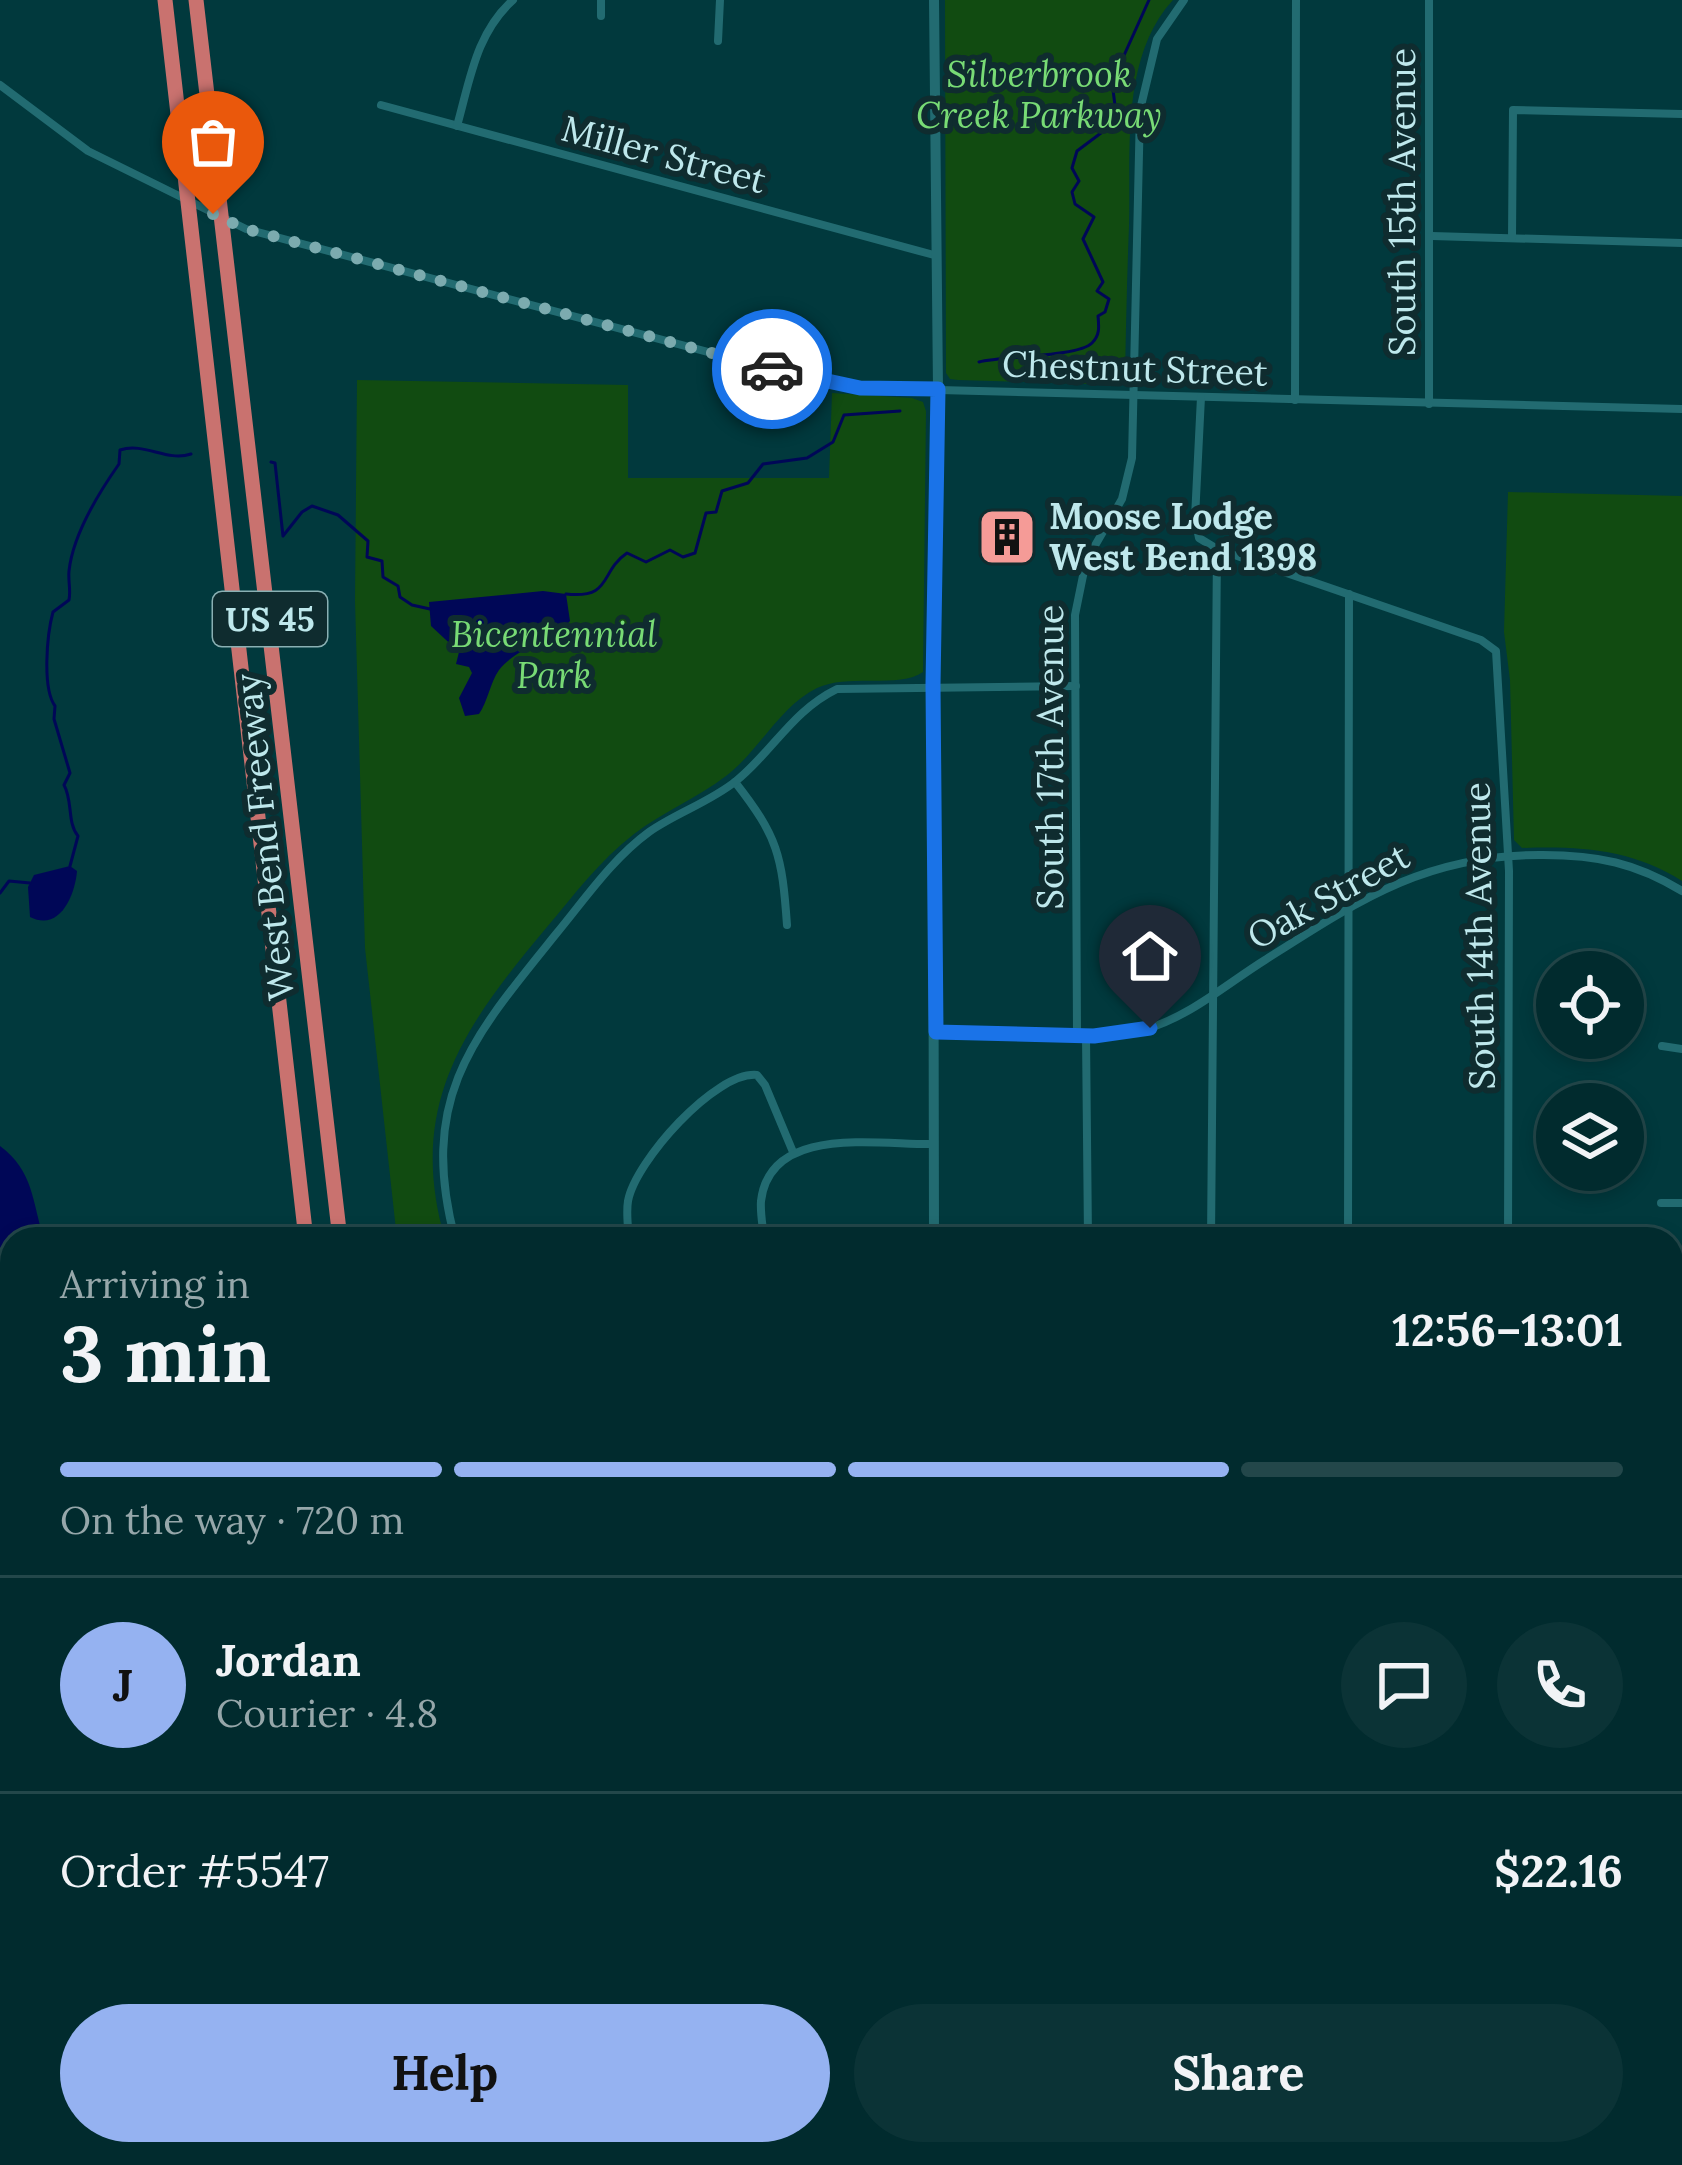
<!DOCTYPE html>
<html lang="en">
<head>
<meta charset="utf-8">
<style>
	:root { --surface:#012b2e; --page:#0b3336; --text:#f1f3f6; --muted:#96a7aa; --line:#23474a; --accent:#95b2f1 }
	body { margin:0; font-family:Lora,serif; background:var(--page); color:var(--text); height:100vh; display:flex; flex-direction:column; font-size:45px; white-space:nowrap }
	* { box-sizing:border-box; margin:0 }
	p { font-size:39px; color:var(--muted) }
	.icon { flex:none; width:66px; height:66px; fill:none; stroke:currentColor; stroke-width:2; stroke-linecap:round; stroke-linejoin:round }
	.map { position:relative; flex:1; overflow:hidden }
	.drawer { position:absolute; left:0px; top:1227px; width:1683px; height:939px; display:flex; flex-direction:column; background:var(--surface); border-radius:36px 36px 0 0; box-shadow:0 6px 18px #0003,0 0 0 3px var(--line) }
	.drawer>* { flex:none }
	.buttons { position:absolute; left:1536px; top:951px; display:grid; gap:24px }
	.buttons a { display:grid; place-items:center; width:108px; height:108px; border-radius:50%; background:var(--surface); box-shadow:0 6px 18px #0003,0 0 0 3px var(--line); font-size:60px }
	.pin { position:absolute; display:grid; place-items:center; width:102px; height:102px; color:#fff; margin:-123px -51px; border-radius:50% 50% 50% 0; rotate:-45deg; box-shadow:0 0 12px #0007 }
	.pin .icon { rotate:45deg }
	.courier { position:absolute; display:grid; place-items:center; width:120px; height:120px; margin:-60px; border:9px solid #1a73e8; border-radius:50%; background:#fff; color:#222; box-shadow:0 3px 15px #0007 }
	.head em { font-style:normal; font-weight:700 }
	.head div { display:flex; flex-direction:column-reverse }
	.head { display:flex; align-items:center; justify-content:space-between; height:204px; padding:0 60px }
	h1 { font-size:78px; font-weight:700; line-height:90px }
	.bar { display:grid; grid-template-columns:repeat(4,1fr); gap:18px 12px; align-content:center; height:144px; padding:0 60px }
	.bar i { height:15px; border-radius:9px; background:var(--line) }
	.bar .on { background:var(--accent) }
	.bar p { grid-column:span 4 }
	.line { display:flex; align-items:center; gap:30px; padding:0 60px; border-top:3px solid var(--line) }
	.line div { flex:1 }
	.round { display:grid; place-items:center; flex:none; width:126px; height:126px; border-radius:63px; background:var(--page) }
	.cta { display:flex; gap:24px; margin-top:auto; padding:24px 60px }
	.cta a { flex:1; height:138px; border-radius:72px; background:var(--accent); color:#111; font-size:48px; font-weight:700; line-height:138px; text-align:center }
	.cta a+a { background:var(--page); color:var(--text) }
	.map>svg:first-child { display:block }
	.green { fill:#114b11 }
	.water { fill:#000757 }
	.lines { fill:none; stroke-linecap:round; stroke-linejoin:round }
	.stream { stroke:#000757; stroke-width:3 }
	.minor { stroke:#226b71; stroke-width:8 }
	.tertiary { stroke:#226b71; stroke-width:10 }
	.motorway { stroke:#c9726f; stroke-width:15 }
	.done { stroke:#7cabaf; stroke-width:12; stroke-dasharray:0 21.6 }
	.route { stroke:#1a73e8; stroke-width:15 }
	.labels { text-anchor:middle; stroke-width:12; stroke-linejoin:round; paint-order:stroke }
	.shield { fill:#0f2c2f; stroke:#8ab0b3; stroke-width:3 }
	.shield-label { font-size:33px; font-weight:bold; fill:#bee8ec }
	.park-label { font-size:36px; font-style:italic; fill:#78db75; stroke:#0f2c2f }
	.street-label { font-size:36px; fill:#bee8ec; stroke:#0f2c2f }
	.poi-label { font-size:36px; font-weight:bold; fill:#bee8ec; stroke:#0f2c2f; text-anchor:start }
</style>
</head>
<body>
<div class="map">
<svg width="1682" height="2165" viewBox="0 0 1682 2165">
	<rect width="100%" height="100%" fill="#01393d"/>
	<!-- green -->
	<g class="green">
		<path d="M 945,0 L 1173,0 C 1120,57 1131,154 1129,226 C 1127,276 1126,327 1125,377 L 1121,385 L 958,380 L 950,379 L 946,373 Z"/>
		<path d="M 357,380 L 628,385 L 628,478 L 829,478 L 832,393 L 912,398 L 923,402 L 926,411 L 923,672 C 899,689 849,673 817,688 C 780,706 759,751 726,776 C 697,798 663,812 634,834 C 600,860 574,895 547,927 C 465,1025 406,1105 445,1239 L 397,1239 L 365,948 L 355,601 Z"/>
		<path d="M 1508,492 L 1682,496 L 1682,881 C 1632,849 1580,846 1522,848 L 1514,840 L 1510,680 L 1504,632 Z"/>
		<polygon points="0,2085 12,2085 12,2154 369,2154 369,2165 0,2165"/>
		<polygon points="374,2154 667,2154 678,2165 374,2165"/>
	</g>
	<!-- water -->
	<g class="water">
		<path d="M 543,591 L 566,594 L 570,621 C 551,642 517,647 499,670 C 490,683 488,701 479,714 L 465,716 L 459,698 L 472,673 L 469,667 L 456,664 L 459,652 L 431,626 L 429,602 Z"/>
		<path d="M 70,866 L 77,871 C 75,895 60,932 30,917 L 28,887 L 34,875 Z"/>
		<path d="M 0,1146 C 34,1171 32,1202 44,1239 L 12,1239 L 12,1265 L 0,1269 Z"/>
	</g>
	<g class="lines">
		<!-- stream -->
		<g class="stream">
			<path d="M 979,362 C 1003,356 1078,357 1092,343 C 1100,335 1099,327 1098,316 L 1105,312 L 1109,299 L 1097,291 L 1103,282 L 1083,239 L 1094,217 L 1075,204 L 1072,192 L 1079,181 L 1072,168 L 1077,151 L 1117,121 L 1112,82 L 1149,0"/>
			<polyline points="271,462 275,463 283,536 302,512 312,506 338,515 368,541 367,557 382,561 383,577 398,586 400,597 412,605 430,609"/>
			<path d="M 566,594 C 613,599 599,572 627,553 L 646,562 L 670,550 L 683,557 L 695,553 L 706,513 L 716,512 L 722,491 L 748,483 L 763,464 L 807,458 L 833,442 L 844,415 L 900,411"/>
			<path d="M 70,866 L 78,836 C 67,823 73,801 64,785 L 70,773 L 54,719 L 55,706 C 42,688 47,634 53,612 L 69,600 C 71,590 68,581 69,571 C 73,534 100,491 119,464 L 120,450 C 145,442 166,462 191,454"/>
			<polyline points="0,893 9,881 30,883"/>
		</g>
		<!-- minor -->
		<g class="minor">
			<polyline points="601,16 601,0"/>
			<polyline points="718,41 720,0"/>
			<polyline points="0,85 88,151 246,229 828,384 860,388 1682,409"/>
			<polyline points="381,105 934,255"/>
			<path d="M 457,126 C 470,80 476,33 513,0"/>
			<polyline points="1432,236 1682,243"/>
			<polyline points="1512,238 1513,110 1682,114"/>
			<polyline points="1201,397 1195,518 1199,538 1217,549 1481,640 1496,651 1509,871 1508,1239"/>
			<polyline points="1295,400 1296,0"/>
			<polyline points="1429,404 1429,0"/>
			<path d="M 735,782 C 778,837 782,855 787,925"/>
			<path d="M 936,1032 C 993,1034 1094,1044 1146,1029 C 1189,1017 1228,983 1265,960 C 1359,900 1427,854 1543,855 C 1597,855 1636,863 1682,891"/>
			<polyline points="1077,1034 1075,615 1086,561 1122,499 1132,458 1140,110 1157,39 1184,0"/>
			<polyline points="1086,1035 1088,1239"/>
			<polyline points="1662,1046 1682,1049"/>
			<polyline points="1661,1203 1682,1203"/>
			<path d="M 455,1239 C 418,1098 472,1038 556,934 C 585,899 612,859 649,832 C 676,813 710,802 736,781 C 773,751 792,711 837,689 L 1076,686"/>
			<path d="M 629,1239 C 628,1227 626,1213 628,1201 C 635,1162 715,1071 757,1075 L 765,1085 L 793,1152"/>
			<path d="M 764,1239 C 763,1227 760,1213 761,1201 C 770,1124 878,1145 933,1144"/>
			<polyline points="1211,1239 1217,549"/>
			<polyline points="1348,1239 1349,594"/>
			<polyline points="1671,1371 1682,1371"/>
			<polyline points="0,1631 12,1633"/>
			<polyline points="1671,1741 1682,1741"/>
			<polyline points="1671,1971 1682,1971"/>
			<polyline points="1671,2131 1682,2131"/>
			<polyline points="1141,2165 1148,2154"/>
			<polyline points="1233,2165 1233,2154"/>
		</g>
		<!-- tertiary -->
		<g class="tertiary">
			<polyline points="934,1239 933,685 938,389 934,0"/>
			<polyline points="1671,1554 1682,1554"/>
			<polyline points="940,2154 940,2165"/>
		</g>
		<!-- motorway -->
		<g class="motorway">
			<polyline points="165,0 306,1239"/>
			<polyline points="196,0 340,1239"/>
			<polyline points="765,2154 778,2165"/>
			<polyline points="817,2154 828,2165"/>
		</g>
	</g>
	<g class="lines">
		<!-- done -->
		<polyline class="done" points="213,214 246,229 772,369"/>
		<!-- route -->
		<polyline class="route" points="772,369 860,388 938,389 933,685 936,1032 1094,1036 1150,1028"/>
	</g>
	<!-- icons -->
	<defs>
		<symbol id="building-square" viewBox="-11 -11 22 22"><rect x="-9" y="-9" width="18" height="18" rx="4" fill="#f59b97" stroke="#0f2c2f"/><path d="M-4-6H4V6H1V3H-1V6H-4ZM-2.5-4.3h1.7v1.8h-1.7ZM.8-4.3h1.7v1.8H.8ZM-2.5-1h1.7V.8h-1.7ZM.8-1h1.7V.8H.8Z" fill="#111"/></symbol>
	</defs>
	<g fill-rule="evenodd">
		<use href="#building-square" x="974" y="504" width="66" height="66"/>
	</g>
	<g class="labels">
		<!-- shield labels -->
		<rect class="shield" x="213" y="592" width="114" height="54" rx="9"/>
		<g class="shield-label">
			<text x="270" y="631">US 45</text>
		</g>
		<!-- park labels -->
		<g class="park-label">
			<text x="1039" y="87">Silverbrook<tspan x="1039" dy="41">Creek Parkway</tspan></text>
			<text x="554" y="647">Bicentennial<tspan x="554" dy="41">Park</tspan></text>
		</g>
		<!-- street labels -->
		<g class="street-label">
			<text transform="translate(664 154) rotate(15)" y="13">Miller Street</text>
			<text transform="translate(1402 202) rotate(-90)" y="13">South 15th Avenue</text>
			<text transform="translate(1135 368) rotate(2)" y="13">Chestnut Street</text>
			<text transform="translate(1050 757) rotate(-90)" y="13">South 17th Avenue</text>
			<text transform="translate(264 837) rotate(-96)" y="13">West Bend Freeway</text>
			<text transform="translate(1328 896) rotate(-29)" y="13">Oak Street</text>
			<text transform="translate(1479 936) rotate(-91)" y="13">South 14th Avenue</text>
		</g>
		<!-- poi labels -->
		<g class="poi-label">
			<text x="1049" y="529">Moose Lodge<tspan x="1049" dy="41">West Bend 1398</tspan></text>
		</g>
	</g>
</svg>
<div class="buttons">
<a><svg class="icon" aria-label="locate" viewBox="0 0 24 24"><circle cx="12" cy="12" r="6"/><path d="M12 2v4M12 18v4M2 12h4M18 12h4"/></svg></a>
<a><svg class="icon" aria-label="layers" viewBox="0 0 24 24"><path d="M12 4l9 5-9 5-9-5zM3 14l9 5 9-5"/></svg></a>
</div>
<div class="pin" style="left:213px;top:214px;background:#ea580c"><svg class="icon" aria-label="bag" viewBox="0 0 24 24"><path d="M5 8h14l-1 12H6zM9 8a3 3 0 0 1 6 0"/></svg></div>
<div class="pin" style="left:1150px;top:1028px;background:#1f2937"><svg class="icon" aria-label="home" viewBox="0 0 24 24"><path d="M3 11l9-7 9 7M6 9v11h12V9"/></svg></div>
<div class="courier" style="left:772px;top:369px"><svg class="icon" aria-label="car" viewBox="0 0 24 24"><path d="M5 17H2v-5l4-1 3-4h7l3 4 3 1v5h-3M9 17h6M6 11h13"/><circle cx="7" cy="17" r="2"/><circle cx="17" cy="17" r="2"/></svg></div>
<section class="drawer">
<div class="head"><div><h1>3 min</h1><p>Arriving in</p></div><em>12:56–13:01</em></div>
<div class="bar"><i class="on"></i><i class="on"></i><i class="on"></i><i></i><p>On the way · 720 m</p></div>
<div class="line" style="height:216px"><b class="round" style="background:var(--accent);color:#111">J</b><div><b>Jordan</b><p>Courier · 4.8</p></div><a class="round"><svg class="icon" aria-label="chat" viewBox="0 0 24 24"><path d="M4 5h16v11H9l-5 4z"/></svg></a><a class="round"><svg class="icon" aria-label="phone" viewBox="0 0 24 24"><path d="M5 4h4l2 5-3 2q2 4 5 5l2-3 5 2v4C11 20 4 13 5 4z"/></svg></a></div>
<div class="line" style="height:156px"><div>Order #5547</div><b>$22.16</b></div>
<div class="cta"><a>Help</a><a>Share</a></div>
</section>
</div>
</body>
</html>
